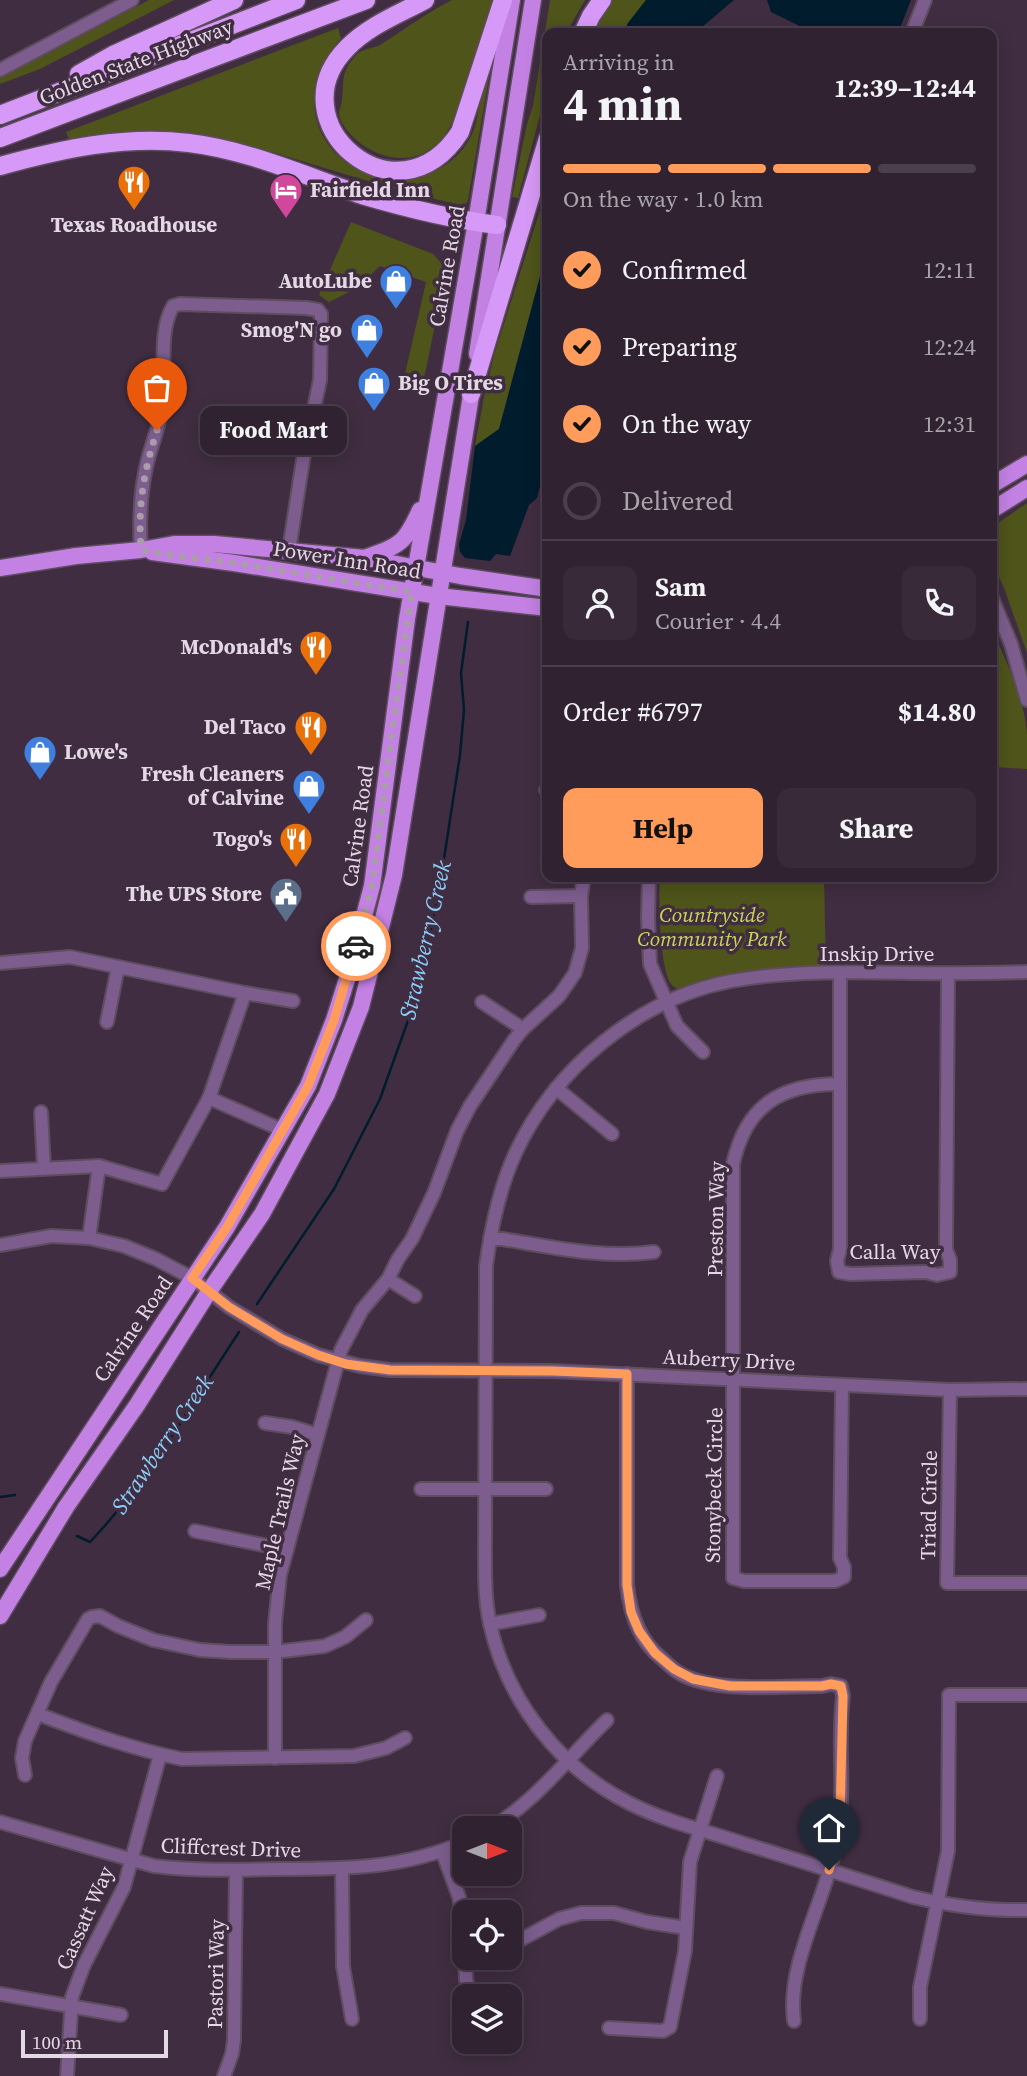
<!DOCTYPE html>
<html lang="en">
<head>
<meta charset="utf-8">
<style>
	:root { --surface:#302231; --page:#382a39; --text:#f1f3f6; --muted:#a8a4ab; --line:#4b3f4d; --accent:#ff9b5b }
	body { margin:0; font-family:"Source Serif 4",serif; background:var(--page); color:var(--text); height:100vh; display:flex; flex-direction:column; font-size:26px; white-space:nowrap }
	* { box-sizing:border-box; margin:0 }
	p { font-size:23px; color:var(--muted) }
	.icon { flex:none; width:38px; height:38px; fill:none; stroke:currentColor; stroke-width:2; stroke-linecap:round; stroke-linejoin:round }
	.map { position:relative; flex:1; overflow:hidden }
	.sheet { position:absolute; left:542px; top:28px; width:455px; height:854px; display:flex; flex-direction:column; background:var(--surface); border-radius:14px; box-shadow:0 4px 18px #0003,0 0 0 2px var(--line) }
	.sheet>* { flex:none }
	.needle { width:46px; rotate:90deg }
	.buttons { position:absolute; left:452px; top:1816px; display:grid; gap:14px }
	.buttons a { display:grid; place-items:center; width:70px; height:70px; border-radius:14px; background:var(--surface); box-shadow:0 4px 18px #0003,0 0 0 2px var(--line); font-size:35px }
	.scale { position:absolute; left:21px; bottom:18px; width:147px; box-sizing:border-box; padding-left:7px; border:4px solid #e4d8e5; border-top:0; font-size:19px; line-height:24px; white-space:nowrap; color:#e4d8e5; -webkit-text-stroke:5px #402d41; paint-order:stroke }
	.pin { position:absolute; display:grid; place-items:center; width:60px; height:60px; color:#fff; margin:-72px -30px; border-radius:50% 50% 50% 0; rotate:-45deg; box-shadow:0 0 7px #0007 }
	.pin .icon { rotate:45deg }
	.courier { position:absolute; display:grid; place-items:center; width:70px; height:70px; margin:-35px; border:5px solid #ff9b5b; border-radius:50%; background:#fff; color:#222; box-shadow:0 2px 9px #0007 }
	.bubble { position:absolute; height:49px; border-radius:14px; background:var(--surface); box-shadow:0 4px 18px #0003,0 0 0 2px var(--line); font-size:23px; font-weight:700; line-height:49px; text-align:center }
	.overview em { font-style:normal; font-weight:700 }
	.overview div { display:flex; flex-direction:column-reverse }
	.overview { display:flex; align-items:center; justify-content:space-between; height:119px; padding:0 21px }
	h1 { font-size:46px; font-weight:700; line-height:52px }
	.bar { display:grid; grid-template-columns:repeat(4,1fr); gap:10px 7px; align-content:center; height:84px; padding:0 21px }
	.bar i { height:9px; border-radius:5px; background:var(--line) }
	.bar .on { background:var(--accent) }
	.bar p { grid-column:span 4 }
	.line { display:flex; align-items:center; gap:18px; padding:0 21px; border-top:2px solid var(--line) }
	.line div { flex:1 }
	.round { display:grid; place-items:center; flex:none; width:74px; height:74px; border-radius:14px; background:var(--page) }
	ol { padding:0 21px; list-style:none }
	li { display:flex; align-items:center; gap:21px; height:77px }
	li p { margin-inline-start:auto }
	li .icon { padding:7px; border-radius:50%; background:var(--accent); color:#111; stroke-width:4 }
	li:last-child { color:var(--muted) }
	li i { width:38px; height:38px; border:4px solid var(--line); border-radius:50% }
	.primary-button { display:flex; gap:14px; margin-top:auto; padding:14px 21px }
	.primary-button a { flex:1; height:80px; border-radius:14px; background:var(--accent); color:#111; font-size:28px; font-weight:700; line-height:80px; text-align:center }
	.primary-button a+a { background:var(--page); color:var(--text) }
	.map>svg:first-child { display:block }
	.green { fill:#4e541a }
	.water { fill:#001c2d }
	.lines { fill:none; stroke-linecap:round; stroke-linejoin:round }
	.stream { stroke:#001c2d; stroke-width:2.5 }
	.minor-casing { stroke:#5e4c5f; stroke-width:16 }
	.major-casing { stroke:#5e4c5f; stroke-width:19 }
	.highway-casing { stroke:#5e4c5f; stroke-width:21 }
	.minor { stroke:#7c5d8d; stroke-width:12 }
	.major { stroke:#c381e4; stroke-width:16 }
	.highway { stroke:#d799f7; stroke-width:18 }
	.done { stroke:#ab9cac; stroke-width:7; stroke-dasharray:0 12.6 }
	.route { stroke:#ff9b5b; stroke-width:9 }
	.labels { text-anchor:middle; stroke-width:7; stroke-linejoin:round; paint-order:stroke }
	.street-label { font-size:21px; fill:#e4d8e5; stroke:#402d41 }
	.poi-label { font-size:21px; font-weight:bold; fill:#e4d8e5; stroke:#402d41; text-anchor:end }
	.park-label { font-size:21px; font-style:italic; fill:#c9d656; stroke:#402d41 }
	.water-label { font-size:23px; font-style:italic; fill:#8acdf8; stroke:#402d41 }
</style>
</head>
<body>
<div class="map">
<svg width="1027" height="2076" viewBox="0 0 1027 2076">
	<rect width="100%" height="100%" fill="#402d41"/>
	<!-- green -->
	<g class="green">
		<polygon points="149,0 174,0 40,69 0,84 0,78"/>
		<path d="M 452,0 L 493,0 C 483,33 462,122 438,143 C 412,168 376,159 353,137 C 347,131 340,122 339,114 C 339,109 342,105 342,99 C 344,85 341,76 349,64 C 352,60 356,54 360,52 C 366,48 374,48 380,45 C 404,30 426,13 452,0 Z"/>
		<polygon points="550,0 585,0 566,33 548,33 548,85 518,198 512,197 527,124 533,106"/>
		<polygon points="612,0 646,0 628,23 623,33 593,33"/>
		<path d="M 338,28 L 341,38 C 328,53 319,69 315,89 C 306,151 369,192 424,175 C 442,170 459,157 469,140 C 481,120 478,95 485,73 C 487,67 490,60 493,54 L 468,200 L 466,204 L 461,205 L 401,191 L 275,153 L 216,139 L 70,142 L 66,132 Z"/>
		<polygon points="548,185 548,247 499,429 475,446 484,397 494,355"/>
		<polygon points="351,222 433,254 442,264 443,287 422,388 402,387 426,282 380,266 357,288 329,302 319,295"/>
		<polygon points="1027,503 1027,653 1004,588 992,562 992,527"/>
		<path d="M 992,630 C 1007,663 1025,699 1027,735 C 1027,746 1027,758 1027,769 L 992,767 Z"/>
		<path d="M 660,877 L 824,877 L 826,969 L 759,969 L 706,979 L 680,991 C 677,988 673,987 671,984 C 660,970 658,896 660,877 Z"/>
	</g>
	<!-- water -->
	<g class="water">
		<polygon points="646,0 734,0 695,33 623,33 628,23"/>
		<polygon points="767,0 911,0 898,33 814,33 771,12"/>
		<polygon points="548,247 548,455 537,498 529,505 510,556 496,554 490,561 465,558 460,552 459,544 466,520 475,446 499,429"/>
	</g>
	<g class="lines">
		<!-- stream -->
		<g class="stream">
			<polyline points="257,1304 334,1189 380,1099 416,998 439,891 460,755 464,710 461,673 468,622"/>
			<polyline points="0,1497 15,1495"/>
			<path d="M 77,1536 L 90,1542 C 149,1480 192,1403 239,1332"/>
		</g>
		<defs>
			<g id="minor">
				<polyline points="912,33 925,0"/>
				<polyline points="0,70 132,0"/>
				<path d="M 141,550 C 139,519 140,490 148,459 C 153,440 161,422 163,402 C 166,372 158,332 173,306 L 180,304 L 306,308 L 318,310 L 321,314 L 320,380 L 303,460 L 289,550"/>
				<polyline points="992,598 1011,644 1027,700"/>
				<polyline points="546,790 548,791"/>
				<polyline points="649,877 648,918 650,964 677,1026 703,1052"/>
				<polyline points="531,897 581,896"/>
				<polyline points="0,963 70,957 245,993 209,1098 282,1130"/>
				<path d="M 1027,972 C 990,973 953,974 916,973 C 854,972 791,970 731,981 C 638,999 554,1069 515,1154 C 499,1189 491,1228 486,1266 L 485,1555 C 485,1578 485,1601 490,1624 C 507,1701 559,1768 629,1803 C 666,1822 707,1831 745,1844 C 801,1861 857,1879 913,1897 C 951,1906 988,1911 1027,1910"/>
				<polyline points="840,973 840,1249 837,1261 839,1272 851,1274 926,1272 937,1275 950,1272 950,1260 946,1249 948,974"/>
				<polyline points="245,993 293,1001"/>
				<polyline points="482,1002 523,1029"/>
				<polyline points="107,1022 118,967"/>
				<path d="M 839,1084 C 781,1084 746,1105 733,1164 L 733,1578 L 744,1581 L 835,1581 L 844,1577 L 844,1567 L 840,1558 L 842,1386"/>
				<polyline points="556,1088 612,1134"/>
				<polyline points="41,1112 44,1168"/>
				<polyline points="0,1171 99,1166 162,1184 209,1098"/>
				<polyline points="89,1238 99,1166"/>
				<path d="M 490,1239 L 502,1239 C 552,1247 603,1259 654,1252"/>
				<polyline points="0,1245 51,1236 89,1238 124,1246 156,1259 192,1278 229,1307 282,1339 318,1355 360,1366 390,1370 553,1371 950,1390 1027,1389"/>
				<polyline points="388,1279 415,1296"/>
				<path d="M 627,1374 L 627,1585 C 630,1612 638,1639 660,1657 C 667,1663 673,1670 681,1674 C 715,1693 783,1686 822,1686 L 831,1684 L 841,1686 L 843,1696 C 837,1743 846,1792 837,1840 C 827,1898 786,1963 794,2021"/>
				<polyline points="950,1390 947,1583 1027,1583"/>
				<polyline points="265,1423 292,1427 318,1435"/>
				<polyline points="421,1489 546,1489"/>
				<polyline points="195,1531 287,1550"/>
				<polyline points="490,1624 539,1615"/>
				<path d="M 38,1714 C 85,1732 132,1749 182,1759 L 354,1756 L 386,1748 L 405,1738"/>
				<polyline points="275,1758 275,1623 280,1575 341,1350 362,1310 388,1279 398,1259 412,1239 434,1193 457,1131 470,1106 514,1040 523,1029 559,996 575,973 582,948 581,896 584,877"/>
				<polyline points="25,1775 22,1758 25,1741 51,1682 88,1619 92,1617 100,1616 118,1626 153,1640 200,1650 231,1652 275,1652 325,1646 345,1637 366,1620"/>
				<path d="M 0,1822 L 154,1866 C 195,1871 237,1870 278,1869 C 342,1869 404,1869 464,1842"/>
				<path d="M 490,1829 C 538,1799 567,1759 607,1720"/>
				<polyline points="442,1851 459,1897 464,1926"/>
				<polyline points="342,1869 343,1966 352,2019"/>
				<polyline points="509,1946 559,1919 581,1913 614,1913 647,1922 686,1928"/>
				<polyline points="465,1958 466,1979 470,1997"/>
				<polyline points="0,1994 121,2015"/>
				<polyline points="920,2019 920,1987 948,1851 949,1695 1027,1695"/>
				<polyline points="609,2028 663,2031 670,2027 685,1951 690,1862 717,1776"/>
				<polyline points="67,2076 72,1997 84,1965 124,1887 160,1755"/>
				<polyline points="224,2076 232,2054 234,2040 236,1870"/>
			</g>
			<g id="major">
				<polyline points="477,354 533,0"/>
				<polyline points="992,485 1027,464"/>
				<polyline points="992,510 1027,488"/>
				<polyline points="152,552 234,563 438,596 548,608"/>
				<path d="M 367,557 C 401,545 405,543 420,510"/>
				<polyline points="0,568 76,556 141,550 174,544 214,544 365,558 460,576 548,589"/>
				<polyline points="0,1569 227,1227 308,1086 334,1020 348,976 372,886 407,619 476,222 512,0"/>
				<polyline points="0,1616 66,1507 137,1405 210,1290 262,1214 327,1094 361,1007 394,875 473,383"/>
			</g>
			<g id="highway">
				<path d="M 425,0 C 399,14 368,26 347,48 C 274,122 397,229 460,132 L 503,0"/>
				<polyline points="583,33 591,16 602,0"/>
				<polyline points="79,74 113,55 234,0"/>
				<polyline points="0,115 296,0"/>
				<polyline points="0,138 366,0"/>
				<path d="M 0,166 C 62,149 124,135 189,143 C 248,150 305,176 362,195 C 406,208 451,219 497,225"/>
				<polyline points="471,394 548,138"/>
			</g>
		</defs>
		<!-- minor casing -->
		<use href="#minor" class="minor-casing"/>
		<!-- major casing -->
		<use href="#major" class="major-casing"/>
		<!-- highway casing -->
		<use href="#highway" class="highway-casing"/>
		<!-- minor -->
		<use href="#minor" class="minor"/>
		<!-- major -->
		<use href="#major" class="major"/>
		<!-- highway -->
		<use href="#highway" class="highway"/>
	</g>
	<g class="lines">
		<!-- done -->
		<path class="done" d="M 157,430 C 143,475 138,504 141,550 L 175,556 L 234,563 L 412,592 L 393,725 L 372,886 L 356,946"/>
		<!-- route -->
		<polyline class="route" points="356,946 334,1020 308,1086 227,1227 192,1278 229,1307 282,1339 318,1355 346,1364 390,1370 553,1371 627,1374 627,1585 631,1612 639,1631 655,1653 674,1669 693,1679 730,1686 822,1686 831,1684 841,1686 843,1696 840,1818 837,1843 829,1870"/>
	</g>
	<!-- icons -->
	<defs>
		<symbol id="restaurant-pin" viewBox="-11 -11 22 30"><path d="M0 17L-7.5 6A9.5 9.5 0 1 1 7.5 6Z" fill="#e8710a" stroke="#402d41"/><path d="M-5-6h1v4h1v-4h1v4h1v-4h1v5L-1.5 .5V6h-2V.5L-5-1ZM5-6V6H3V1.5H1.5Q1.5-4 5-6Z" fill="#fff"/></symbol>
		<symbol id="hotel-pin" viewBox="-11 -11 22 30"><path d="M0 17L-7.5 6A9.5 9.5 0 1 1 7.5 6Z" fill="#d1479c" stroke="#402d41"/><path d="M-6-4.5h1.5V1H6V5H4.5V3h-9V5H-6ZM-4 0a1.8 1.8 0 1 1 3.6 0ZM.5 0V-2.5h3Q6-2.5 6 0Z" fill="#fff"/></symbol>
		<symbol id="shop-pin" viewBox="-11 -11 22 30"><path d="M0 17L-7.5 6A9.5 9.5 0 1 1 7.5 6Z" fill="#3f7fe0" stroke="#402d41"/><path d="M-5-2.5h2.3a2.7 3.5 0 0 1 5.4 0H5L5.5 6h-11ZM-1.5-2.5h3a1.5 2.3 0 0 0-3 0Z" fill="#fff"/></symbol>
		<symbol id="civic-pin" viewBox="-11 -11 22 30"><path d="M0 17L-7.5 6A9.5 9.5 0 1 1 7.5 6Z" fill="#5c6f8a" stroke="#402d41"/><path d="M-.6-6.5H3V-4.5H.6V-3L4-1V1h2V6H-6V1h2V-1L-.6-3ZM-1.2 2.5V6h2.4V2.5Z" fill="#fff"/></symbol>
	</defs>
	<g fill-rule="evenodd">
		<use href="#restaurant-pin" x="115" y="163" width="38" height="52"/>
		<use href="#hotel-pin" x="267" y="171" width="38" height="52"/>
		<use href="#shop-pin" x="377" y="262" width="38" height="52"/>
		<use href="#shop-pin" x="348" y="311" width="38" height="52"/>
		<use href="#shop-pin" x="355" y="364" width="38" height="52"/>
		<use href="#restaurant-pin" x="297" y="628" width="38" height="52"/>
		<use href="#restaurant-pin" x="292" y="708" width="38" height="52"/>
		<use href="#shop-pin" x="21" y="733" width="38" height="52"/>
		<use href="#shop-pin" x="290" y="767" width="38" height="52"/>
		<use href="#restaurant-pin" x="277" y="820" width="38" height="52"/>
		<use href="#civic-pin" x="267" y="875" width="38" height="52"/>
	</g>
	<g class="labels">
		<!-- street labels -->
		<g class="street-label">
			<text transform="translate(136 62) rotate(-21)" y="7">Golden State Highway</text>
			<text transform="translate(447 266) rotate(-80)" y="7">Calvine Road</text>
			<text transform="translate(347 560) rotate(9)" y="7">Power Inn Road</text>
			<text transform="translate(358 826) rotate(-82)" y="7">Calvine Road</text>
			<text x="877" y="961">Inskip Drive</text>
			<text transform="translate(716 1219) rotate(-89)" y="7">Preston Way</text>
			<text x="895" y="1259">Calla Way</text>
			<text transform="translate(133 1329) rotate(-56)" y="7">Calvine Road</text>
			<text transform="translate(729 1360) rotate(3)" y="7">Auberry Drive</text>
			<text transform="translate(714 1485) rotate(-89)" y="7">Stonybeck Circle</text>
			<text transform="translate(929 1505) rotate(-89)" y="7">Triad Circle</text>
			<text transform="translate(280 1512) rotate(-77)" y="7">Maple Trails Way</text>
			<text transform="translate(231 1848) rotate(2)" y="7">Cliffcrest Drive</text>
			<text transform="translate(85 1918) rotate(-66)" y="7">Cassatt Way</text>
			<text transform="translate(216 1974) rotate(-89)" y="7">Pastori Way</text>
		</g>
		<!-- poi labels -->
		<g class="poi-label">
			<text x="310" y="197" text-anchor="start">Fairfield Inn</text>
			<text x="134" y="232" text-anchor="middle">Texas Roadhouse</text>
			<text x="372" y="288">AutoLube</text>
			<text x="342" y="337">Smog'N go</text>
			<text x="398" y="390" text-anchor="start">Big O Tires</text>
			<text x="292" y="654">McDonald's</text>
			<text x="286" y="734">Del Taco</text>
			<text x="64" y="759" text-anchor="start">Lowe's</text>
			<text x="284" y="781">Fresh Cleaners<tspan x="284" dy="24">of Calvine</tspan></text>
			<text x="272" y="846">Togo's</text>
			<text x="262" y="901">The UPS Store</text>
		</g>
		<!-- park labels -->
		<g class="park-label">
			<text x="712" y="922">Countryside<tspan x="712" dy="24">Community Park</tspan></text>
		</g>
		<!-- water labels -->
		<g class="water-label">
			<text transform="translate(425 940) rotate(-77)" y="8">Strawberry Creek</text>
			<text transform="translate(162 1444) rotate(-56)" y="8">Strawberry Creek</text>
		</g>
	</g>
</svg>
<div class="buttons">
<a><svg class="needle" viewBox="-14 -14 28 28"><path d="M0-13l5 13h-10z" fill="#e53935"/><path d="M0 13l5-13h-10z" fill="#a8a4ab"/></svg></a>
<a><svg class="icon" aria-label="locate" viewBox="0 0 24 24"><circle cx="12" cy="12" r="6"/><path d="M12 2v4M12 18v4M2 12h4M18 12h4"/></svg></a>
<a><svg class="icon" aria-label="layers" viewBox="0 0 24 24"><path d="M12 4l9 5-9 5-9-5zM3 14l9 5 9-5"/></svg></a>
</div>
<div class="scale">100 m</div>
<div class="pin" style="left:157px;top:430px;background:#ea580c"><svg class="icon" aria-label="bag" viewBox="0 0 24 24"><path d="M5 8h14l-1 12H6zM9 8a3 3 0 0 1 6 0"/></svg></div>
<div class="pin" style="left:829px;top:1870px;background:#1f2937"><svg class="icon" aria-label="home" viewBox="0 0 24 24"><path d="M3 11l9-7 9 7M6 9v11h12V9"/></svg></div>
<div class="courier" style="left:356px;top:946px"><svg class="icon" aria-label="car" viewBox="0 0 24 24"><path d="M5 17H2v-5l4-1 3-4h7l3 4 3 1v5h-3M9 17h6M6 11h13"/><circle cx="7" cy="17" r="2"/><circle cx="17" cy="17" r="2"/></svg></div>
<div class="bubble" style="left:200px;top:406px;width:147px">Food Mart</div>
<section class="sheet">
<div class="overview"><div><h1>4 min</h1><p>Arriving in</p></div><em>12:39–12:44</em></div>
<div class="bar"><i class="on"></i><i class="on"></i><i class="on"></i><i></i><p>On the way · 1.0 km</p></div>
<ol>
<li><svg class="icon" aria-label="check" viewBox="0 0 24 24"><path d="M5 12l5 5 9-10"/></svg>Confirmed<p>12:11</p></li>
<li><svg class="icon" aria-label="check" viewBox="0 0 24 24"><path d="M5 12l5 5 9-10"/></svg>Preparing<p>12:24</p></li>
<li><svg class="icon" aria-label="check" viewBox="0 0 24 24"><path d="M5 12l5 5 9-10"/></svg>On the way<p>12:31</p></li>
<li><i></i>Delivered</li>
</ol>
<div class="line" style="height:126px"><a class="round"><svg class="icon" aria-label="person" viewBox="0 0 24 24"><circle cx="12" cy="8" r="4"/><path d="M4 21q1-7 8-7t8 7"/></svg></a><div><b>Sam</b><p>Courier · 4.4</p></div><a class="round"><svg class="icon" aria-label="phone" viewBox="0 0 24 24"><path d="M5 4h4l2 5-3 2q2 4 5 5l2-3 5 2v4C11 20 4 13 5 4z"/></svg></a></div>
<div class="line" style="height:91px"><div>Order #6797</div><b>$14.80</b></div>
<div class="primary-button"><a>Help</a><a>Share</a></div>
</section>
</div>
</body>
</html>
